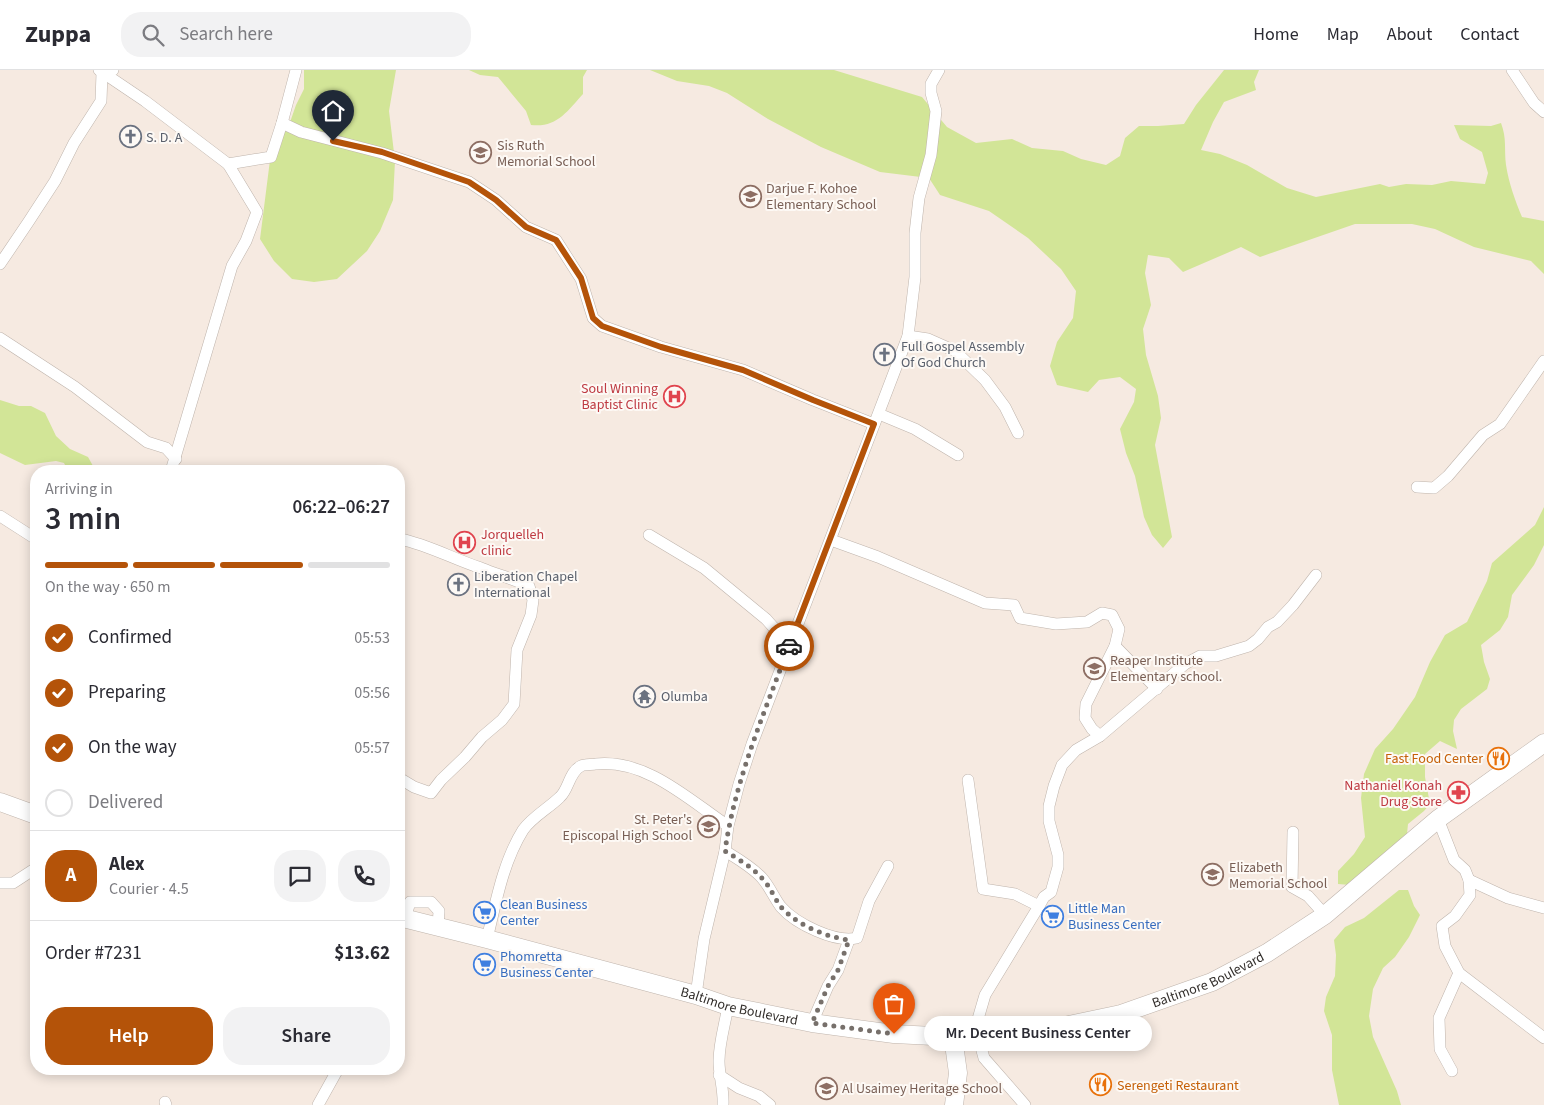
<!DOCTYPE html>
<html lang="en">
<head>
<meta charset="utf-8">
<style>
	:root { --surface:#fff; --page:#f2f2f3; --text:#2b2b33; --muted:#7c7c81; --line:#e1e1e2; --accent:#b45309 }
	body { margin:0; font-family:"Source Sans 3",sans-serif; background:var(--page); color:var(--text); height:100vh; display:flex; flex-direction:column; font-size:19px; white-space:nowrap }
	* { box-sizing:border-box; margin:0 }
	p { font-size:16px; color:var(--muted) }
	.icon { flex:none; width:28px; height:28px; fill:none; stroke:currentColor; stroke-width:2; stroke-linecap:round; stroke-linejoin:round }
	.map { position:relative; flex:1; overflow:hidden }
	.panel { position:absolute; left:30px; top:395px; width:375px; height:610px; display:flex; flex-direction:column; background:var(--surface); border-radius:20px; box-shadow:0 2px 12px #0003 }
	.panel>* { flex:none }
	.pin { position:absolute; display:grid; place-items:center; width:42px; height:42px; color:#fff; margin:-51px -21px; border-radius:50% 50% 50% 0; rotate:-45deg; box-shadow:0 0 5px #0007 }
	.pin .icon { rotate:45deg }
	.courier { position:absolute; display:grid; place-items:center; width:50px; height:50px; margin:-25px; border:4px solid #b45309; border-radius:50%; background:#fff; color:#222; box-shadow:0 1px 6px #0007 }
	.bubble { position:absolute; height:35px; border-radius:18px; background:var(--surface); box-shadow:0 2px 12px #0003; font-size:16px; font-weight:600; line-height:35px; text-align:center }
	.summary em { font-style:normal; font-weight:600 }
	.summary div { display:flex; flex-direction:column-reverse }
	.summary { display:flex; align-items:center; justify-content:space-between; height:85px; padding:0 15px }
	h1 { font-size:32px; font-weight:600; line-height:38px }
	.bar { display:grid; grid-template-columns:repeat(4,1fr); gap:8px 5px; align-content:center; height:60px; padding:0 15px }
	.bar i { height:6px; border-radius:4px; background:var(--line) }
	.bar .current { background:var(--accent) }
	.bar p { grid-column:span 4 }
	.line { display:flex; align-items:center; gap:12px; padding:0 15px; border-top:1px solid var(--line) }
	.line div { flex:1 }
	.round { display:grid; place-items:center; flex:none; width:52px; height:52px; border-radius:20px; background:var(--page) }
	ol { padding:0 15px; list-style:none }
	li { display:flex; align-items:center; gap:15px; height:55px }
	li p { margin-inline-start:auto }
	li .icon { padding:5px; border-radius:50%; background:var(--accent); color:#fff; stroke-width:4 }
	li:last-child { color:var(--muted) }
	li i { width:28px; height:28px; border:2px solid var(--line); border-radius:50% }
	.cta { display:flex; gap:10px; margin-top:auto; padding:10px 15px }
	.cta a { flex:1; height:58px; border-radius:20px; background:var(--accent); color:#fff; font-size:20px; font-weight:600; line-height:58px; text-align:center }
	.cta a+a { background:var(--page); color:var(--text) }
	header { display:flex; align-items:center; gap:30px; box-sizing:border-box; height:70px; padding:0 25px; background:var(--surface); border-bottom:1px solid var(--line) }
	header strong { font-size:24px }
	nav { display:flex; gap:28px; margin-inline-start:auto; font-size:18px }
	.search { width:350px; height:45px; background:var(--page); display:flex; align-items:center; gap:12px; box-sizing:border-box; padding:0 18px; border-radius:20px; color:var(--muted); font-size:19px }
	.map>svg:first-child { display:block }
	.green { fill:#d2e597 }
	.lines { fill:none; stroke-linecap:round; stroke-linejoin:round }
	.minor-casing { stroke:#bfb4ac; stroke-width:12 }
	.primary-casing { stroke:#bfb4ac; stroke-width:19 }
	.trunk-casing { stroke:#bfb4ac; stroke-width:19 }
	.minor { stroke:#fff; stroke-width:11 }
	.primary { stroke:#fff; stroke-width:18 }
	.trunk { stroke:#fff; stroke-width:18 }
	.done { stroke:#77706b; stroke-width:5; stroke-dasharray:0 9 }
	.route { stroke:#b45309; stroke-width:6 }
	.labels { text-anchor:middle; stroke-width:4; stroke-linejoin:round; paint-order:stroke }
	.worship-label { font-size:14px; fill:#5b616d; stroke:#fdf9f5; text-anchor:start }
	.education-label { font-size:14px; fill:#785e54; stroke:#fdf9f5; text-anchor:start }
	.health-label { font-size:14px; fill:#be3a42; stroke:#fdf9f5; text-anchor:end }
	.food-label { font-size:14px; fill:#c56008; stroke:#fdf9f5; text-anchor:end }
	.shop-label { font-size:14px; fill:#366cbe; stroke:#fdf9f5; text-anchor:start }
	.street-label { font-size:14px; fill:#332f2c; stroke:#fdf9f5 }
</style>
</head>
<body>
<header>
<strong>Zuppa</strong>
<div class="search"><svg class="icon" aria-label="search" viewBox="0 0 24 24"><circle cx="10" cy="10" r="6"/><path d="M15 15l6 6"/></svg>Search here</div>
<nav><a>Home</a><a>Map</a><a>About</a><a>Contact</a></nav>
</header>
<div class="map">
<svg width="1544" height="1035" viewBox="0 0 1544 1035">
	<rect width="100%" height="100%" fill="#f6eae1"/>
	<!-- green -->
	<g class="green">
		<polygon points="304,0 396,0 389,41 395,91 393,130 380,161 367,181 337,209 314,212 292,209 274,191 260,169 270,90 277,71 288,58 296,35 304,19"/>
		<path d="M 469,0 L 587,0 L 583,7 L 583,24 C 567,42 556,58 531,55 L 526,41 L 498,7 L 480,5 Z"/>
		<path d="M 650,0 L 834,0 L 922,27 L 947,57 L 976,73 L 1012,69 L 1032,78 L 1063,81 L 1081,89 L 1106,95 L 1120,86 L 1125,68 L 1139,56 L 1158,56 L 1184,54 L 1196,35 L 1224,0 L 1259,0 L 1254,12 L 1256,20 L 1224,32 L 1213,52 L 1201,80 L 1220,84 L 1247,95 L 1287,118 L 1316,127 L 1380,114 L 1389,117 L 1406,114 L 1432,115 L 1451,111 L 1485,114 L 1488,103 L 1482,82 L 1460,69 L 1454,55 L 1491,56 L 1501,53 C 1507,69 1504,79 1506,95 C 1509,114 1515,130 1522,147 L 1544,151 L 1544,204 L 1531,191 L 1474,177 L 1435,159 L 1412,154 L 1355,154 L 1260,187 L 1241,177 L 1183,202 L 1169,188 L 1148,185 L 1145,203 L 1151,235 L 1143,259 L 1146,285 L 1158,326 L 1161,348 L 1155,375 L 1172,467 L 1163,478 L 1152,465 L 1144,447 L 1135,406 L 1126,383 L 1120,359 L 1134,332 L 1136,319 L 1120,307 L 1099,310 L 1088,322 L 1057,315 L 1050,296 L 1057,272 L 1073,248 L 1076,221 L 1061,199 L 1028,168 L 989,141 L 940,125 L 929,108 L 880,102 L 821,77 L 768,49 L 727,23 L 709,16 L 677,11 Z"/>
		<polygon points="0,330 19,336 31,336 45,343 56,366 70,379 88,387 93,396 92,401 68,401 64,393 56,391 25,395 0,383"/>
		<polygon points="1544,437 1544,475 1534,495 1512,525 1508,547 1500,560 1481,575 1484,592 1490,609 1487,619 1461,639 1454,650 1453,661 1457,679 1440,671 1425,684 1425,707 1430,734 1424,741 1408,754 1407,764 1363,816 1338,814 1338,801 1354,784 1365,767 1361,728 1364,704 1375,679 1393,659 1415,627 1430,592 1445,565 1467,552 1487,511 1492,493 1535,455"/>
		<polygon points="1399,820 1408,820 1414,836 1420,845 1409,867 1395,887 1383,898 1373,919 1369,946 1373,967 1397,1021 1401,1035 1339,1035 1332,1000 1332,965 1324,941 1326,927 1335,906 1336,885 1334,870 1345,857 1364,848"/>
	</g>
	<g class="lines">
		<defs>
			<g id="minor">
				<polyline points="99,0 145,31 228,94"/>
				<polyline points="1512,0 1534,33 1544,42"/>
				<polyline points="282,53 301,62 382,83 469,112 496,130 526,157 556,170 581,209 593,248 602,256 661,277 743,300 813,330 874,354"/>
				<polyline points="0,194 29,151 55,111 74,73 101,31 102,3 113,0"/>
				<polyline points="908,266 928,269 955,281 985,310 1005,337 1018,363"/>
				<polyline points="0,268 75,317 147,372 166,378 176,389"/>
				<polyline points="879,344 915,359 958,385"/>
				<polyline points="171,401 232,196 246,171 257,142 228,94 271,87 282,53 296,0"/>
				<polyline points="1417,417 1434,418 1448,406 1483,365 1500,354 1544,291"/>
				<polyline points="0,446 36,469"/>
				<polyline points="649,465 704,498 766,549 789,575"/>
				<polyline points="831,470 878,487 985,533 1014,535 1020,548 1056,554 1087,552 1102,543 1112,545 1119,559 1115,576 1086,634 1085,648 1092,659 1100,666"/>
				<polyline points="1115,576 1157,619"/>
				<path d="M 399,708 L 414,717 L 431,723 L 441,710 L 465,687 L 482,667 L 502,650 L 514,634 L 517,580 L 531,545 L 533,530 L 529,516 C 511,508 498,505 481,498 C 453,489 429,475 400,469"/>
				<polyline points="968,710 983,819 1015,824 1039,836 985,925 978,949 978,966 984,988 1025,1035"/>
				<polyline points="1438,749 1454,790 1465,800 1469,810 1470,825 1455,846 1442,856 1445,876 1459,903 1544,968"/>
				<polyline points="1293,762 1292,817 1308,826 1325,845"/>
				<path d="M 725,781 C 738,789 752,797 762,808 C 770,817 774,828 781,837 C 796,854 835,873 857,868 L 869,831 L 888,796"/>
				<polyline points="1469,810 1508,828 1544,838"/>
				<polyline points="0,813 13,813 36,798"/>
				<polyline points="1039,836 1044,827 1051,822 1058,797 1058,785 1049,751 1049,736 1054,716 1062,695 1076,680 1100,666 1185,594 1200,586 1216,586 1249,576 1258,569 1268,557 1277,552 1293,535 1316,505"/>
				<polyline points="405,849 410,832 431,832 439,841 438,857"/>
				<path d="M 487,869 C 496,832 503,792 523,760 C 532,747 549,738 560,727 C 569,719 569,702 581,696 C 585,694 592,695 596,694 C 647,689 689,730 728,756"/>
				<polyline points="696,925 704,869 725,781 728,756 739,714 752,674 908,266 915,207 915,163 919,128 931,85 936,41 931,23 931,14 939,0"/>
				<polyline points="812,953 828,916 838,900 849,870"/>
				<polyline points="1452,1001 1440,979 1439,948 1459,903"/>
				<polyline points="719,1005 739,1018 759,1026 770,1035"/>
				<polyline points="165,1032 166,1035"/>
				<polyline points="318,1035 338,999"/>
				<path d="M 723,1035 C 724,1020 719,1006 719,991 C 719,973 725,954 728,936"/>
			</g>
			<polyline id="primary" points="953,967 958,1003 954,1035"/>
			<g id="trunk">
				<polyline points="0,732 36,745"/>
				<path id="s1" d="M 399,847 L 487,869 L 696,925 L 728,936 L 812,953 L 894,964 L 953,967 L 978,966 L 1050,959 L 1121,944 L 1212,912 L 1267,883 L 1325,845 L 1438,749 L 1544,673"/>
			</g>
		</defs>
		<!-- minor casing -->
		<use href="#minor" class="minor-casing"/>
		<!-- primary casing -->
		<use href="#primary" class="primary-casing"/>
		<!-- trunk casing -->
		<use href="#trunk" class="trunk-casing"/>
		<!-- minor -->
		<use href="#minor" class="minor"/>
		<!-- primary -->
		<use href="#primary" class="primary"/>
		<!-- trunk -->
		<use href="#trunk" class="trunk"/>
	</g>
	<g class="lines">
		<!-- done -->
		<path class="done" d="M 789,576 C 764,644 735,710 725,781 C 738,789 752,797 762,808 C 770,816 774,828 781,837 C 797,855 826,867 849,870 L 838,900 L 828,916 L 812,953 L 894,964"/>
		<!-- route -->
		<polyline class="route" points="333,71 382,82 469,112 496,130 526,157 556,170 581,208 593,248 602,256 661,277 743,300 813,330 874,354 789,576"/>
	</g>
	<!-- icons -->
	<defs>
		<symbol id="church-ring" viewBox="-11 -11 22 22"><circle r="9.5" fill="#fdf9f5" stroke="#6b7280" stroke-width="1.5"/><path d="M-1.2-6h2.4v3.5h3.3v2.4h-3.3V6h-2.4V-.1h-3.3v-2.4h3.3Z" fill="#6b7280"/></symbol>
		<symbol id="school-ring" viewBox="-11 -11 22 22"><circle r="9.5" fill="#fdf9f5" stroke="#8d6e63" stroke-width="1.5"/><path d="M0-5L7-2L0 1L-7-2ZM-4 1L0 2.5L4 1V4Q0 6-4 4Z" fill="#8d6e63"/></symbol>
		<symbol id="hospital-ring" viewBox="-11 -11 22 22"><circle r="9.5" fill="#fdf9f5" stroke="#e0444e" stroke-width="1.5"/><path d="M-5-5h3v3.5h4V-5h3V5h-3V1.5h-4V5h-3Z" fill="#e0444e"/></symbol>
		<symbol id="temple-ring" viewBox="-11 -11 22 22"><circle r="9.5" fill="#fdf9f5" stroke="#6b7280" stroke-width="1.5"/><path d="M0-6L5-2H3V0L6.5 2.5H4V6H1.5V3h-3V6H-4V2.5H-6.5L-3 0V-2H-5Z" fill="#6b7280"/></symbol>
		<symbol id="restaurant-ring" viewBox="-11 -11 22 22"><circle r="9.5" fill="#fdf9f5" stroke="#e8710a" stroke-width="1.5"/><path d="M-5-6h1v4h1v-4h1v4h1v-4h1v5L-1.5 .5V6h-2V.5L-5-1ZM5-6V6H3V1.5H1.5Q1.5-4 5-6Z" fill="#e8710a"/></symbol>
		<symbol id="pharmacy-ring" viewBox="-11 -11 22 22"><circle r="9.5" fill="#fdf9f5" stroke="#e0444e" stroke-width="1.5"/><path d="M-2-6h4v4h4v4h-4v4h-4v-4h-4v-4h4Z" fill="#e0444e"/></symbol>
		<symbol id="supermarket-ring" viewBox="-11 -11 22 22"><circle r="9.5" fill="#fdf9f5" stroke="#3f7fe0" stroke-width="1.5"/><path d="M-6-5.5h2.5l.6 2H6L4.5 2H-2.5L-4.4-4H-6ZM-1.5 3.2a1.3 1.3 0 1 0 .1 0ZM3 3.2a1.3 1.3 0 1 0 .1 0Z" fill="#3f7fe0"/></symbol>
	</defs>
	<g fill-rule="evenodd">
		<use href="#church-ring" x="118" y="54" width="25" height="25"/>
		<use href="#school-ring" x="468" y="70" width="25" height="25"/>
		<use href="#school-ring" x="738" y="114" width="25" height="25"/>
		<use href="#church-ring" x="872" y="272" width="25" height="25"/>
		<use href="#hospital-ring" x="662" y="314" width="25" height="25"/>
		<use href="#hospital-ring" x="452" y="460" width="25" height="25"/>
		<use href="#church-ring" x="446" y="502" width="25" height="25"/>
		<use href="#school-ring" x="1082" y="586" width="25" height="25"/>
		<use href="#temple-ring" x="632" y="614" width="25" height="25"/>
		<use href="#restaurant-ring" x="1486" y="676" width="25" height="25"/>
		<use href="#pharmacy-ring" x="1446" y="710" width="25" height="25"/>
		<use href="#school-ring" x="696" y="744" width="25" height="25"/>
		<use href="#school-ring" x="1200" y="792" width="25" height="25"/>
		<use href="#supermarket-ring" x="472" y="830" width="25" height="25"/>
		<use href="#supermarket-ring" x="1040" y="834" width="25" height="25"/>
		<use href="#supermarket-ring" x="472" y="882" width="25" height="25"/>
		<use href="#restaurant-ring" x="1088" y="1002" width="25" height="25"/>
		<use href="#school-ring" x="814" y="1006" width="25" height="25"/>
	</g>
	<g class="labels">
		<!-- worship labels -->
		<g class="worship-label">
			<text x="146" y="72">S. D. A</text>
			<text x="901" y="281">Full Gospel Assembly<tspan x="901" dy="16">Of God Church</tspan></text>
			<text x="474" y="511">Liberation Chapel<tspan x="474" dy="16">International</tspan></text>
			<text x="661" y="631">Olumba</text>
		</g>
		<!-- education labels -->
		<g class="education-label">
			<text x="497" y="80">Sis Ruth<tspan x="497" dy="16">Memorial School</tspan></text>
			<text x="766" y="123">Darjue F. Kohoe<tspan x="766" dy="16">Elementary School</tspan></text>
			<text x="1110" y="595">Reaper Institute<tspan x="1110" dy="16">Elementary school.</tspan></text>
			<text x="692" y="754" text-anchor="end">St. Peter's<tspan x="692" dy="16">Episcopal High School</tspan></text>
			<text x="1229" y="802">Elizabeth<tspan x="1229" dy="16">Memorial School</tspan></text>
			<text x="842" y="1023">Al Usaimey Heritage School</text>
		</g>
		<!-- health labels -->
		<g class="health-label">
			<text x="658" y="323">Soul Winning<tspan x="658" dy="16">Baptist Clinic</tspan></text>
			<text x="481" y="469" text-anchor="start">Jorquelleh<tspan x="481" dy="16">clinic</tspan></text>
			<text x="1442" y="720">Nathaniel Konah<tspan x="1442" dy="16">Drug Store</tspan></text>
		</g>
		<!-- food labels -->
		<g class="food-label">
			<text x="1483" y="693">Fast Food Center</text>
			<text x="1117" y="1020" text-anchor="start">Serengeti Restaurant</text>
		</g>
		<!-- shop labels -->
		<g class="shop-label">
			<text x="500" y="839">Clean Business<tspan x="500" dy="16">Center</tspan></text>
			<text x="1068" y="843">Little Man<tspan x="1068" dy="16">Business Center</tspan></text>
			<text x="500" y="891">Phomretta<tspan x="500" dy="16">Business Center</tspan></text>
		</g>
		<!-- street labels -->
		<g class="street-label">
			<text dy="5" stroke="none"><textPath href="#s1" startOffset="832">Baltimore Boulevard</textPath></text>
			<text dy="5" stroke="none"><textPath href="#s1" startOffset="352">Baltimore Boulevard</textPath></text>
		</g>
	</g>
</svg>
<div class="pin" style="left:894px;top:964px;background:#ea580c"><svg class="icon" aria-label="bag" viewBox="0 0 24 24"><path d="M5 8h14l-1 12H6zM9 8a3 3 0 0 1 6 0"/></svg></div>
<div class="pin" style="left:333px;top:71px;background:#1f2937"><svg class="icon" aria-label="home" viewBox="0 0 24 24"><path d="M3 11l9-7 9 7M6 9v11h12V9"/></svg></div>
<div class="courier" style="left:789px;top:576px"><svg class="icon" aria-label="car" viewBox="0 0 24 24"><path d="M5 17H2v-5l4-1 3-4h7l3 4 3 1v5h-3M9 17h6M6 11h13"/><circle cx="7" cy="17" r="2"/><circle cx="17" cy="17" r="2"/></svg></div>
<div class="bubble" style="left:924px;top:946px;width:228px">Mr. Decent Business Center</div>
<section class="panel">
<div class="summary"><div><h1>3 min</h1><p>Arriving in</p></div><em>06:22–06:27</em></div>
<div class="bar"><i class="current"></i><i class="current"></i><i class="current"></i><i></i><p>On the way · 650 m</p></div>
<ol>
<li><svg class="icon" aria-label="check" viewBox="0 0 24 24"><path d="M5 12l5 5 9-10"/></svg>Confirmed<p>05:53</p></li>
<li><svg class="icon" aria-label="check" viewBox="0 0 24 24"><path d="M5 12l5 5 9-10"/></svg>Preparing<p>05:56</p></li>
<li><svg class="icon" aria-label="check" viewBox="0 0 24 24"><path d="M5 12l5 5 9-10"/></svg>On the way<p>05:57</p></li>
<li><i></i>Delivered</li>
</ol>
<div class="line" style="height:90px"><b class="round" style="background:var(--accent);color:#fff">A</b><div><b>Alex</b><p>Courier · 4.5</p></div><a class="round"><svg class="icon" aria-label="chat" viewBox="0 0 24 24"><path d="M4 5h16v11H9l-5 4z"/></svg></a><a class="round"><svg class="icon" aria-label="phone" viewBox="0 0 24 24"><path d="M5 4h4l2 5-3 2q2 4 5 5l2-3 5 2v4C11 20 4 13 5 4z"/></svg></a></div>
<div class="line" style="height:65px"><div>Order #7231</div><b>$13.62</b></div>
<div class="cta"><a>Help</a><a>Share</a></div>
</section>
</div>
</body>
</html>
